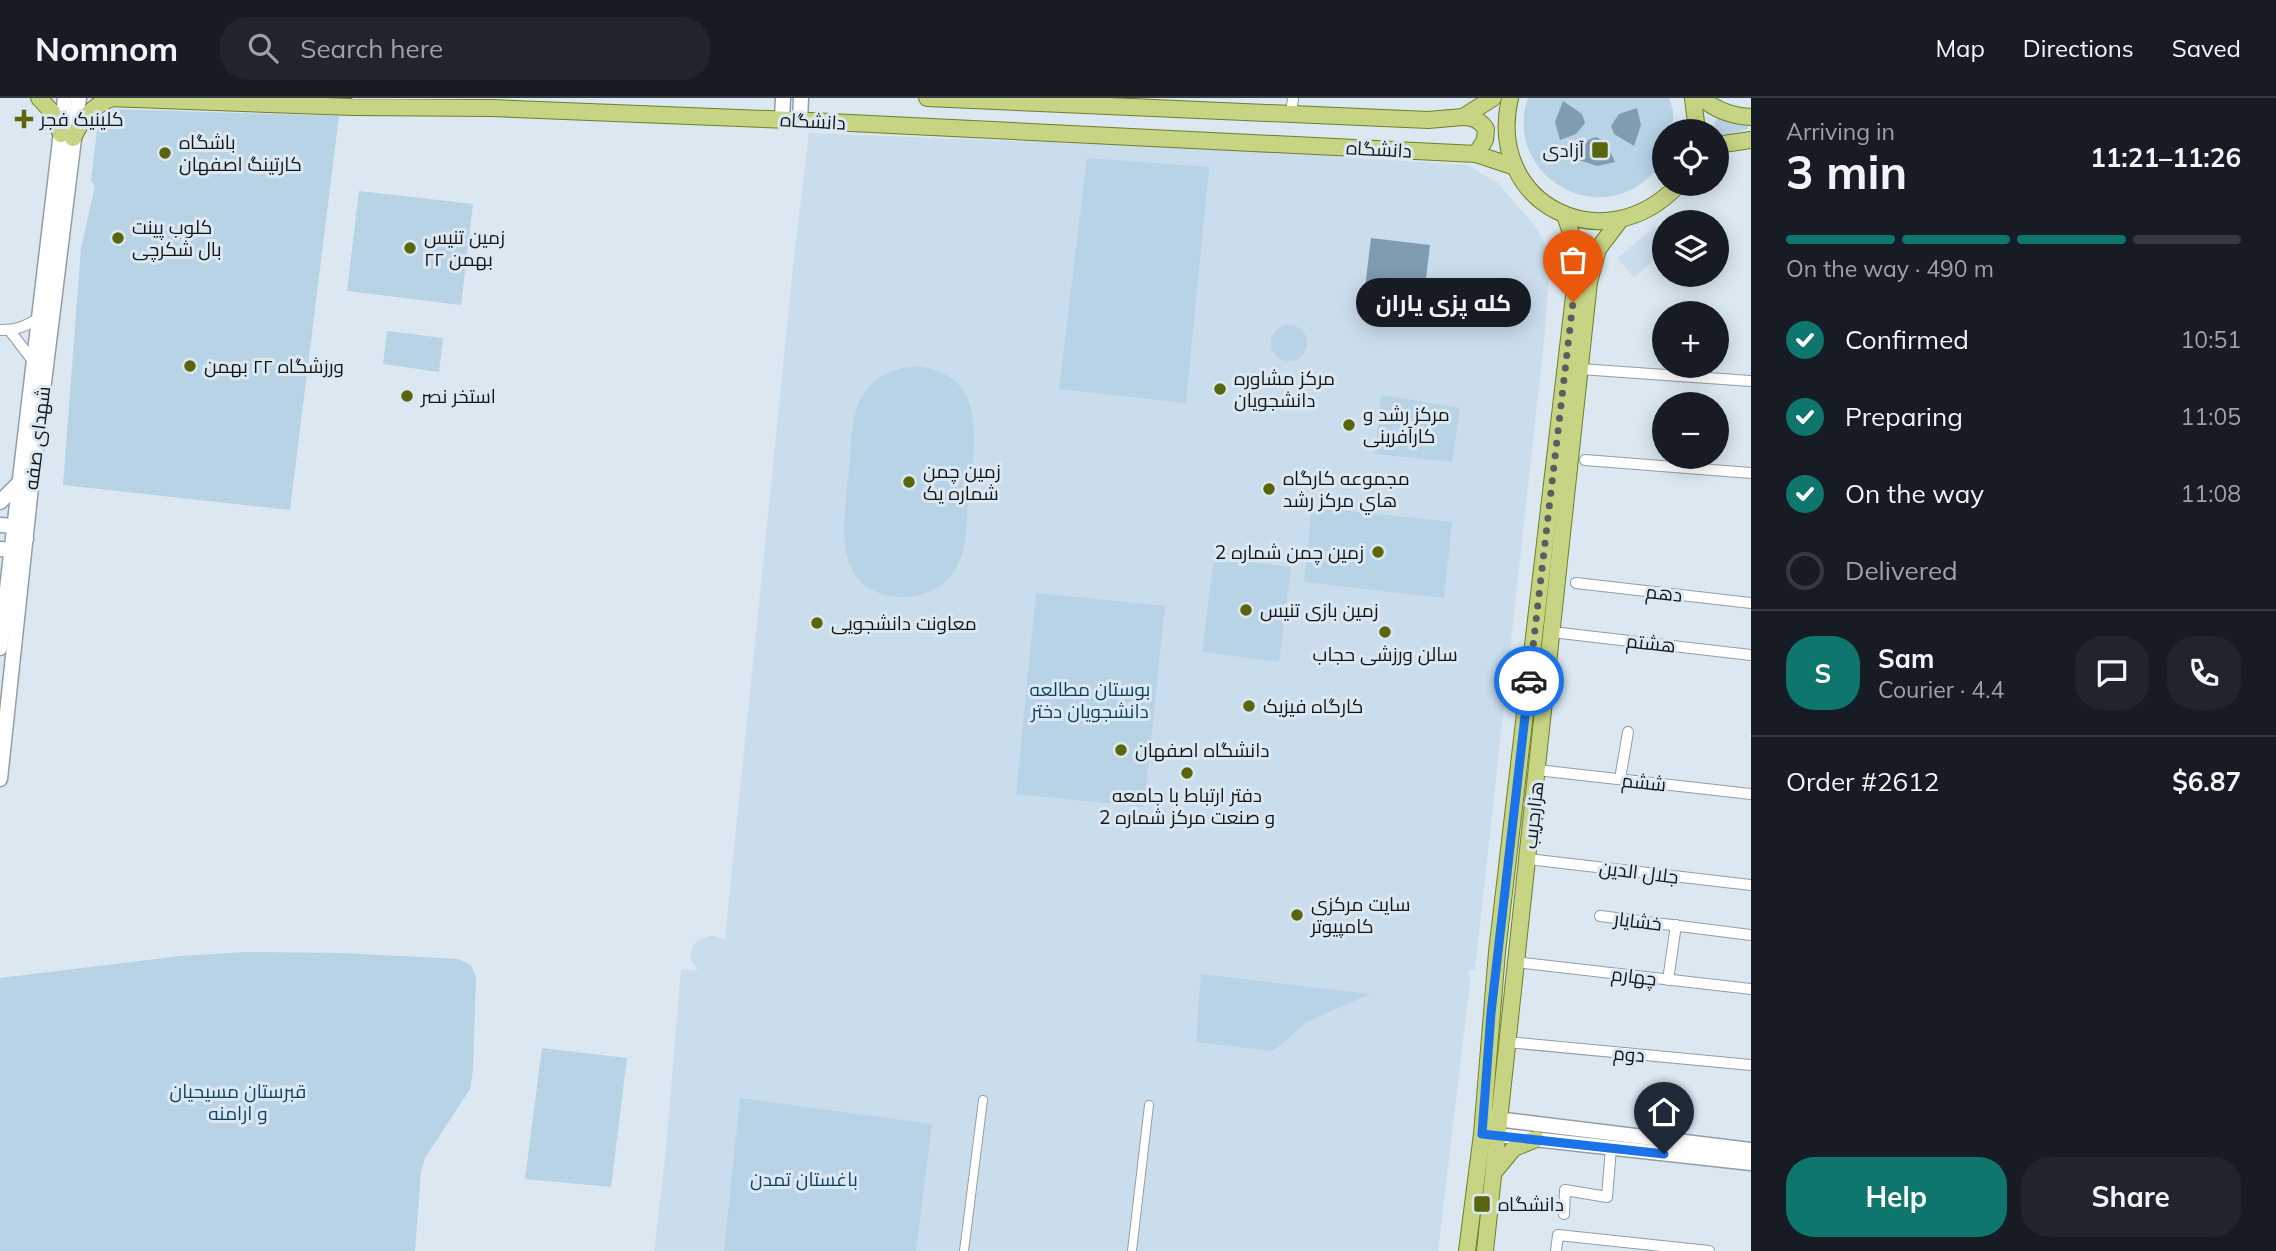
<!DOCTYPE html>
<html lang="en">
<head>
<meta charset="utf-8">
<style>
	:root { --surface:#171b24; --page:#20242c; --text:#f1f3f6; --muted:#9ea1a6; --line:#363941; --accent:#0f766e }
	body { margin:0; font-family:Mulish,Cairo,sans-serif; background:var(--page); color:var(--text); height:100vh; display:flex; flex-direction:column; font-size:26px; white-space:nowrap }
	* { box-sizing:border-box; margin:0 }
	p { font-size:23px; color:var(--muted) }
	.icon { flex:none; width:38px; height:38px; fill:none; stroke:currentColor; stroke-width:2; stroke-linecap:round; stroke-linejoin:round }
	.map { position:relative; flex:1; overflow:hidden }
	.panel { display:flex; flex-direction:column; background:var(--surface); width:525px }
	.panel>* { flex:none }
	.fabs { position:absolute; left:1652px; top:21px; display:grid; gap:14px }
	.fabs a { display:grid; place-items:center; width:77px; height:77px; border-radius:50%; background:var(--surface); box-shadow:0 4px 18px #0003; font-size:35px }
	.pin { position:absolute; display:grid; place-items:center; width:60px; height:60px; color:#fff; margin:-72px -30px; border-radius:50% 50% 50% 0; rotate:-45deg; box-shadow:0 0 7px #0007 }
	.pin .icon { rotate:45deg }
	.courier { position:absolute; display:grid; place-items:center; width:70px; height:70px; margin:-35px; border:5px solid #1a73e8; border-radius:50%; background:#fff; color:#222; box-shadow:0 2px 9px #0007 }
	.bubble { position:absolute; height:49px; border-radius:24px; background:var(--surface); box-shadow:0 4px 18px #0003; font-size:23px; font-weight:700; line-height:49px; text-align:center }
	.head em { font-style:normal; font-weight:700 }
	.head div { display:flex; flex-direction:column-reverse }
	.head { display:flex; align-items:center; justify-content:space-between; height:119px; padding:0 35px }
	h1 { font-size:46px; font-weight:700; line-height:52px }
	.bar { display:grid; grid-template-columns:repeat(4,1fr); gap:10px 7px; align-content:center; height:84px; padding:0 35px }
	.bar i { height:9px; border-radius:5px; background:var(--line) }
	.bar .on { background:var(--accent) }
	.bar p { grid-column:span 4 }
	.line { display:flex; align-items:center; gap:18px; padding:0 35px; border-top:2px solid var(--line) }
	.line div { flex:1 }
	.round { display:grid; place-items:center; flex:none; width:74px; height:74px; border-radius:28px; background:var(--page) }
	ol { padding:0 35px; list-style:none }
	li { display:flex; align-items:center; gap:21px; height:77px }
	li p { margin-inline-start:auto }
	li .icon { padding:7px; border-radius:50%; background:var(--accent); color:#fff; stroke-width:4 }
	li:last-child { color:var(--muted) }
	li i { width:38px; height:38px; border:4px solid var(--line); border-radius:50% }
	.cta { display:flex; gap:14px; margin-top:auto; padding:14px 35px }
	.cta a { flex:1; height:80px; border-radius:28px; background:var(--accent); color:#fff; font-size:28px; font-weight:700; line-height:80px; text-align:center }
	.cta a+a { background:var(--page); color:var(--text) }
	header { display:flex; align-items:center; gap:42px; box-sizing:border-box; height:98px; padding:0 35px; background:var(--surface); border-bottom:2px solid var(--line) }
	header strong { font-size:33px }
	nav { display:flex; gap:38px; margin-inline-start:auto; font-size:24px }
	.search { width:490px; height:63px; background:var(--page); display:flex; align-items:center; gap:18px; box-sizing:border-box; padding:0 24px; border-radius:28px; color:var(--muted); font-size:26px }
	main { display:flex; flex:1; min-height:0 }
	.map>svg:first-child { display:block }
	.built { fill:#caddec }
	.green { fill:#b8d2e6 }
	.water { fill:#7f9cb1 }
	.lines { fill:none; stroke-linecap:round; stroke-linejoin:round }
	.pedestrian-casing { stroke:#929ea7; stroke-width:10 }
	.minor-casing { stroke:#929ea7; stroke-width:12 }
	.secondary-casing { stroke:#929ea7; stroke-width:17 }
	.primary-casing { stroke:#6f7f28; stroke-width:18 }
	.pedestrian { stroke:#fff; stroke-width:8 }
	.minor { stroke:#fff; stroke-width:10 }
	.secondary { stroke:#fff; stroke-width:14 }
	.primary { stroke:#c7d483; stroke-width:16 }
	.done { stroke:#585f64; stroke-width:7; stroke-dasharray:0 12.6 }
	.route { stroke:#1a73e8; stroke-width:9 }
	.poi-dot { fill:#59660c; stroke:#dbe8f1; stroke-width:2.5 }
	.labels { text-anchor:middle; stroke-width:6; stroke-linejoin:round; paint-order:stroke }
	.poi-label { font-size:19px; fill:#111518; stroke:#dbe8f1; text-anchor:start }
	.street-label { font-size:19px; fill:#111518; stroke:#dbe8f1 }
	.park-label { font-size:19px; fill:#0d4261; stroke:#dbe8f1 }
</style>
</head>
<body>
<header>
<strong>Nomnom</strong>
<div class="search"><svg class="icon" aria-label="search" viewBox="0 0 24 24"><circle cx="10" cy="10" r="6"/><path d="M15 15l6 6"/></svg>Search here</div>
<nav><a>Map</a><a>Directions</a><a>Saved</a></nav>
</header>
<main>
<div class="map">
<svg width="1751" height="1153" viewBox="0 0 1751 1153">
	<rect width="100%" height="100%" fill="#dbe8f1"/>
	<!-- built -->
	<g class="built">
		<polygon points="809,35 1218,51 1467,67 1498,85 1535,128 1545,146 1550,165 1545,234 1475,872 1469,872 1470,884 1438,1153 654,1153 666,1052 681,872 698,872 691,862 691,856 693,847 698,842 712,838 725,841 794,159"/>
		<polygon points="1655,129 1657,131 1655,161 1634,179 1617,160"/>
	</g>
	<!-- green -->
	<g class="green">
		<path d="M 1528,0 L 1669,0 L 1673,13 L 1673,33 L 1664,33 C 1664,41 1666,53 1664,60 C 1662,68 1653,76 1647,81 C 1590,130 1503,72 1528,0 Z"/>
		<polygon points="111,11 339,18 290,412 63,387 81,150 95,88 91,82 97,32 109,21"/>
		<polygon points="1719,18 1748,28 1748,31 1717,40 1717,33 1714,33 1715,23"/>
		<polygon points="1087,60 1209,69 1186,305 1059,291"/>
		<polygon points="359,93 473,106 461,207 347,193"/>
		<circle cx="1289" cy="245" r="18"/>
		<polygon points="387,233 443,240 439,274 383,266"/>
		<path d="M 915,268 C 991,276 974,346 969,399 C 966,423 968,451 955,472 C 943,490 922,500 900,499 C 828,495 845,419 849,371 C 852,346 850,315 865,294 C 877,277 895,270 915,268 Z"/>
		<polygon points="1381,297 1460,310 1452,364 1375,356"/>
		<polygon points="1312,409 1452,424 1444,500 1304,484"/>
		<polygon points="1214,460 1291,469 1279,564 1202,554"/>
		<polygon points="1036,495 1165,508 1144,709 1016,696"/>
		<polygon points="246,854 343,855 458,861 471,867 476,879 473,972 470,991 425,1060 421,1074 415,1153 0,1153 0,880 180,858"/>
		<polygon points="1201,876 1370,896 1308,923 1273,953 1196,944"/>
		<polygon points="542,950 627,960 611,1089 525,1081"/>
		<polygon points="740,1000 932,1026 916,1153 724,1153"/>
	</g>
	<!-- water -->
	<g class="water">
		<polygon points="1563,3 1582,16 1585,25 1576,36 1560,42 1555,24"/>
		<polygon points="1637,10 1641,27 1634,48 1614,36 1611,28 1619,16"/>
		<polygon points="1596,39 1606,44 1615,64 1597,68 1576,61 1588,42"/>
		<polygon points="1371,140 1430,147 1424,198 1365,189"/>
	</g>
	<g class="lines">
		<defs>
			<g id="pedestrian">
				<polyline points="964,1153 983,1002"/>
				<polyline points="1132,1153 1149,1007"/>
			</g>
			<g id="minor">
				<polyline points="1291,16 1293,0"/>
				<path d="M 0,232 C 15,233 26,228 39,220"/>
				<polyline points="10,233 33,263"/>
				<polyline points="1580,271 1751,283"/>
				<polyline points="1585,362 1751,375"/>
				<polyline points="1576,485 1751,505"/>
				<polyline points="1552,534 1751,557"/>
				<polyline points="1537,672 1751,696"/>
				<polyline points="1620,681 1628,634"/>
				<polyline points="1528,761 1751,787"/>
				<polyline points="1600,818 1751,837"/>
				<polyline points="1516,864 1751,891"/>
				<polyline points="1668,882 1676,827"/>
				<polyline points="1507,944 1751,967"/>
				<polyline points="1564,1116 1565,1092 1607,1099 1611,1050"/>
				<polyline points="1556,1153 1558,1137 1709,1153"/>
			</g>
			<g id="secondary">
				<polyline points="782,22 783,0"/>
				<polyline points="800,22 801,0"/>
				<polyline points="0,404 20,384"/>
				<polyline points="0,427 15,428 26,441 12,452 0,451"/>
				<polyline points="0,550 65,0"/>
				<polyline points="0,681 30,398 79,0"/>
				<polyline points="1488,1020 1751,1052"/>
				<polyline points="1488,1036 1751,1065"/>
			</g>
			<g id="primary">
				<polyline points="39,0 52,14 61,36"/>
				<polyline points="108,0 352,9 492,10 790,22 1476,56 1515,69"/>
				<polyline points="927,0 1428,22 1463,19 1493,0"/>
				<path d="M 1510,0 C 1485,107 1605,166 1679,86"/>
				<polyline points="1693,0 1697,33"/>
				<path d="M 1702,0 C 1716,13 1732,18 1751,19"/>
				<path d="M 1463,19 C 1473,19 1480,22 1486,31 L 1485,42 L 1476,56"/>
				<path d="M 73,40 C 82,21 92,8 112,0"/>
				<polyline points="1717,47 1751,42"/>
				<polyline points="1494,1074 1514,1050 1536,1041"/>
				<polyline points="1467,1153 1482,1036 1497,854 1576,181 1576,150 1565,117"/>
				<polyline points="1485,1153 1589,184 1598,151 1620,122"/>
			</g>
		</defs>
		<!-- pedestrian casing -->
		<use href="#pedestrian" class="pedestrian-casing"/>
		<!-- minor casing -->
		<use href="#minor" class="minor-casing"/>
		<!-- secondary casing -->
		<use href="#secondary" class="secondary-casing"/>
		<!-- primary casing -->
		<use href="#primary" class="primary-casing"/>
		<!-- pedestrian -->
		<use href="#pedestrian" class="pedestrian"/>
		<!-- minor -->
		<use href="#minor" class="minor"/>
		<!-- secondary -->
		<use href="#secondary" class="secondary"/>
		<!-- primary -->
		<use href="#primary" class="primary"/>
	</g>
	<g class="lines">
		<!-- done -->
		<polyline class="done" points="1529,583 1573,204"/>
		<!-- route -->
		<polyline class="route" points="1529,583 1491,915 1482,1036 1664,1056"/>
	</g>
	<!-- markers -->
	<g class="poi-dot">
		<path d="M20.5 10.5h7v7h7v7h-7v7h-7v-7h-7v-7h7z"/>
		<rect x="1591" y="43" width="18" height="18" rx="3.5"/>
		<circle cx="165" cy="55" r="7"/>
		<circle cx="118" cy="140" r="7"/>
		<circle cx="410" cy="150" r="7"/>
		<circle cx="190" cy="268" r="7"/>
		<circle cx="1220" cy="291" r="7"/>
		<circle cx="407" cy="298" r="7"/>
		<circle cx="1349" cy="327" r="7"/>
		<circle cx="909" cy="384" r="7"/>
		<circle cx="1269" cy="391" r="7"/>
		<circle cx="1378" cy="454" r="7"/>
		<circle cx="1246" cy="512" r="7"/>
		<circle cx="817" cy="525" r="7"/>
		<circle cx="1385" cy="534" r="7"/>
		<circle cx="1249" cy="608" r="7"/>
		<circle cx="1121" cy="652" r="7"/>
		<circle cx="1187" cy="675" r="7"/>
		<circle cx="1297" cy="817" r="7"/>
		<rect x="1473" y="1097" width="18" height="18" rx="3.5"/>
	</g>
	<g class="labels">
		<!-- poi labels -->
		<g class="poi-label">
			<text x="40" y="28">کلینیک فجر</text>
			<text x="179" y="51">باشگاه<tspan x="179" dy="22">کارتینگ اصفهان</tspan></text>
			<text x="1584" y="59" text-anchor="end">آزادی</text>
			<text x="132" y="136">کلوب پینت<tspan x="132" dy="22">بال شکرچی</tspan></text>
			<text x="424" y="146">زمین تنیس<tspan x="424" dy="22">۲۲ بهمن</tspan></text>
			<text x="204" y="275">ورزشگاه ۲۲ بهمن</text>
			<text x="1234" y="287">مرکز مشاوره<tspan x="1234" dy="22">دانشجویان</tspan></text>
			<text x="421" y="305">استخر نصر</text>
			<text x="1363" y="323">مرکز رشد و<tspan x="1363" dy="22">کارآفرینی</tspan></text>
			<text x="923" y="380">زمین چمن<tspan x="923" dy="22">شماره یک</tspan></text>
			<text x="1283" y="387">مجموعه کارگاه<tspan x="1283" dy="22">هاي مرکز رشد</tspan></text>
			<text x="1364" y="461" text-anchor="end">زمین چمن شماره 2</text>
			<text x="1260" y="519">زمین بازی تنیس</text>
			<text x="831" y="532">معاونت دانشجویی</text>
			<text x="1385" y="563" text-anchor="middle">سالن ورزشی حجاب</text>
			<text x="1263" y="615">کارگاه فیزیک</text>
			<text x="1135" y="659">دانشگاه اصفهان</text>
			<text x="1187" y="704" text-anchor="middle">دفتر ارتباط با جامعه<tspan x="1187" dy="22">و صنعت مرکز شماره 2</tspan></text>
			<text x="1311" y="813">سايت مرکزي<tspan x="1311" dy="22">کامپيوتر</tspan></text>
			<text x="1498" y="1113">دانشگاه</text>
		</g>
		<!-- street labels -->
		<g class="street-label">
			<text transform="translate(813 23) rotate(3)" y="7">دانشگاه</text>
			<text transform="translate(1379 51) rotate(3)" y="7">دانشگاه</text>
			<text transform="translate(37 340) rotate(-83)" y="7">شهدای صفه</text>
			<text transform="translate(1664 495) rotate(6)" y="7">دهم</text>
			<text transform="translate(1651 545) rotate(6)" y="7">هشتم</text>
			<text transform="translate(1644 684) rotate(6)" y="7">ششم</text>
			<text transform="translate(1533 717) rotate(-84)" y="7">هزارجریب</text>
			<text transform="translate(1639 774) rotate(7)" y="7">جلال الدین</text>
			<text transform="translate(1638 823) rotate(7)" y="7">خشایار</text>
			<text transform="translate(1634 878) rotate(7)" y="7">چهارم</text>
			<text transform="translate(1629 956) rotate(5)" y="7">دوم</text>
		</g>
		<!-- park labels -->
		<g class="park-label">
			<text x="1090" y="598">بوستان مطالعه<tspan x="1090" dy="22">دانشجویان دختر</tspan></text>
			<text x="238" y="1000">قبرستان مسیحیان<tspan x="238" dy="22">و ارامنه</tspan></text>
			<text x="804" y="1088">باغستان تمدن</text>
		</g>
	</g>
</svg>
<div class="fabs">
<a><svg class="icon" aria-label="locate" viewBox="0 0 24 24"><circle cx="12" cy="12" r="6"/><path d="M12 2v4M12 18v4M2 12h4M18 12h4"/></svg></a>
<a><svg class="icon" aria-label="layers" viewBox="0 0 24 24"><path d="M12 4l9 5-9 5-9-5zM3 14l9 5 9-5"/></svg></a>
<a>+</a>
<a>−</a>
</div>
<div class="pin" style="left:1573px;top:204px;background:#ea580c"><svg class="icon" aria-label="bag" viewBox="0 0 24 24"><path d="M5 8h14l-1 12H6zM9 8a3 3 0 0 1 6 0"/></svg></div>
<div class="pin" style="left:1664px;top:1056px;background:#1f2937"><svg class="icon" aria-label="home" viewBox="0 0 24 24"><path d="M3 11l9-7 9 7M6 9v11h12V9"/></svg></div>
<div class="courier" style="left:1529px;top:583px"><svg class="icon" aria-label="car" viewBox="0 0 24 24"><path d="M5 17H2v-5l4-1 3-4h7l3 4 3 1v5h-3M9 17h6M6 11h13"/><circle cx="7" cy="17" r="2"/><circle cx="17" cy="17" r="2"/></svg></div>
<div class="bubble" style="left:1356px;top:180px;width:175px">کله پزی یاران</div>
</div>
<section class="panel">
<div class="head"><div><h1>3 min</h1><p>Arriving in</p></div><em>11:21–11:26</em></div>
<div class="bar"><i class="on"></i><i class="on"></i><i class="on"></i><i></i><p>On the way · 490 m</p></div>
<ol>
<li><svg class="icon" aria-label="check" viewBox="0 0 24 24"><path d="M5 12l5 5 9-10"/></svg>Confirmed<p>10:51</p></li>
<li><svg class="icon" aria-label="check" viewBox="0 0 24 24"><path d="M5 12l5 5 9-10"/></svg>Preparing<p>11:05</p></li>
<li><svg class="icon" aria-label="check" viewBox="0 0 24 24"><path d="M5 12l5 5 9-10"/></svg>On the way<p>11:08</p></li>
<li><i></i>Delivered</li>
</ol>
<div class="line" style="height:126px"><b class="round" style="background:var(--accent);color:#fff">S</b><div><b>Sam</b><p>Courier · 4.4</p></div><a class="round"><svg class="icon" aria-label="chat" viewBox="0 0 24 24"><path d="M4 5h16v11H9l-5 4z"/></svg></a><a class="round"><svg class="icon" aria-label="phone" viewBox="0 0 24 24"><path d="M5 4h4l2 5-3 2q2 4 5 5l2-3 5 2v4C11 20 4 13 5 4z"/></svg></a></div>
<div class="line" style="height:91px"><div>Order #2612</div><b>$6.87</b></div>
<div class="cta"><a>Help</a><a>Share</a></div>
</section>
</main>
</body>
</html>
